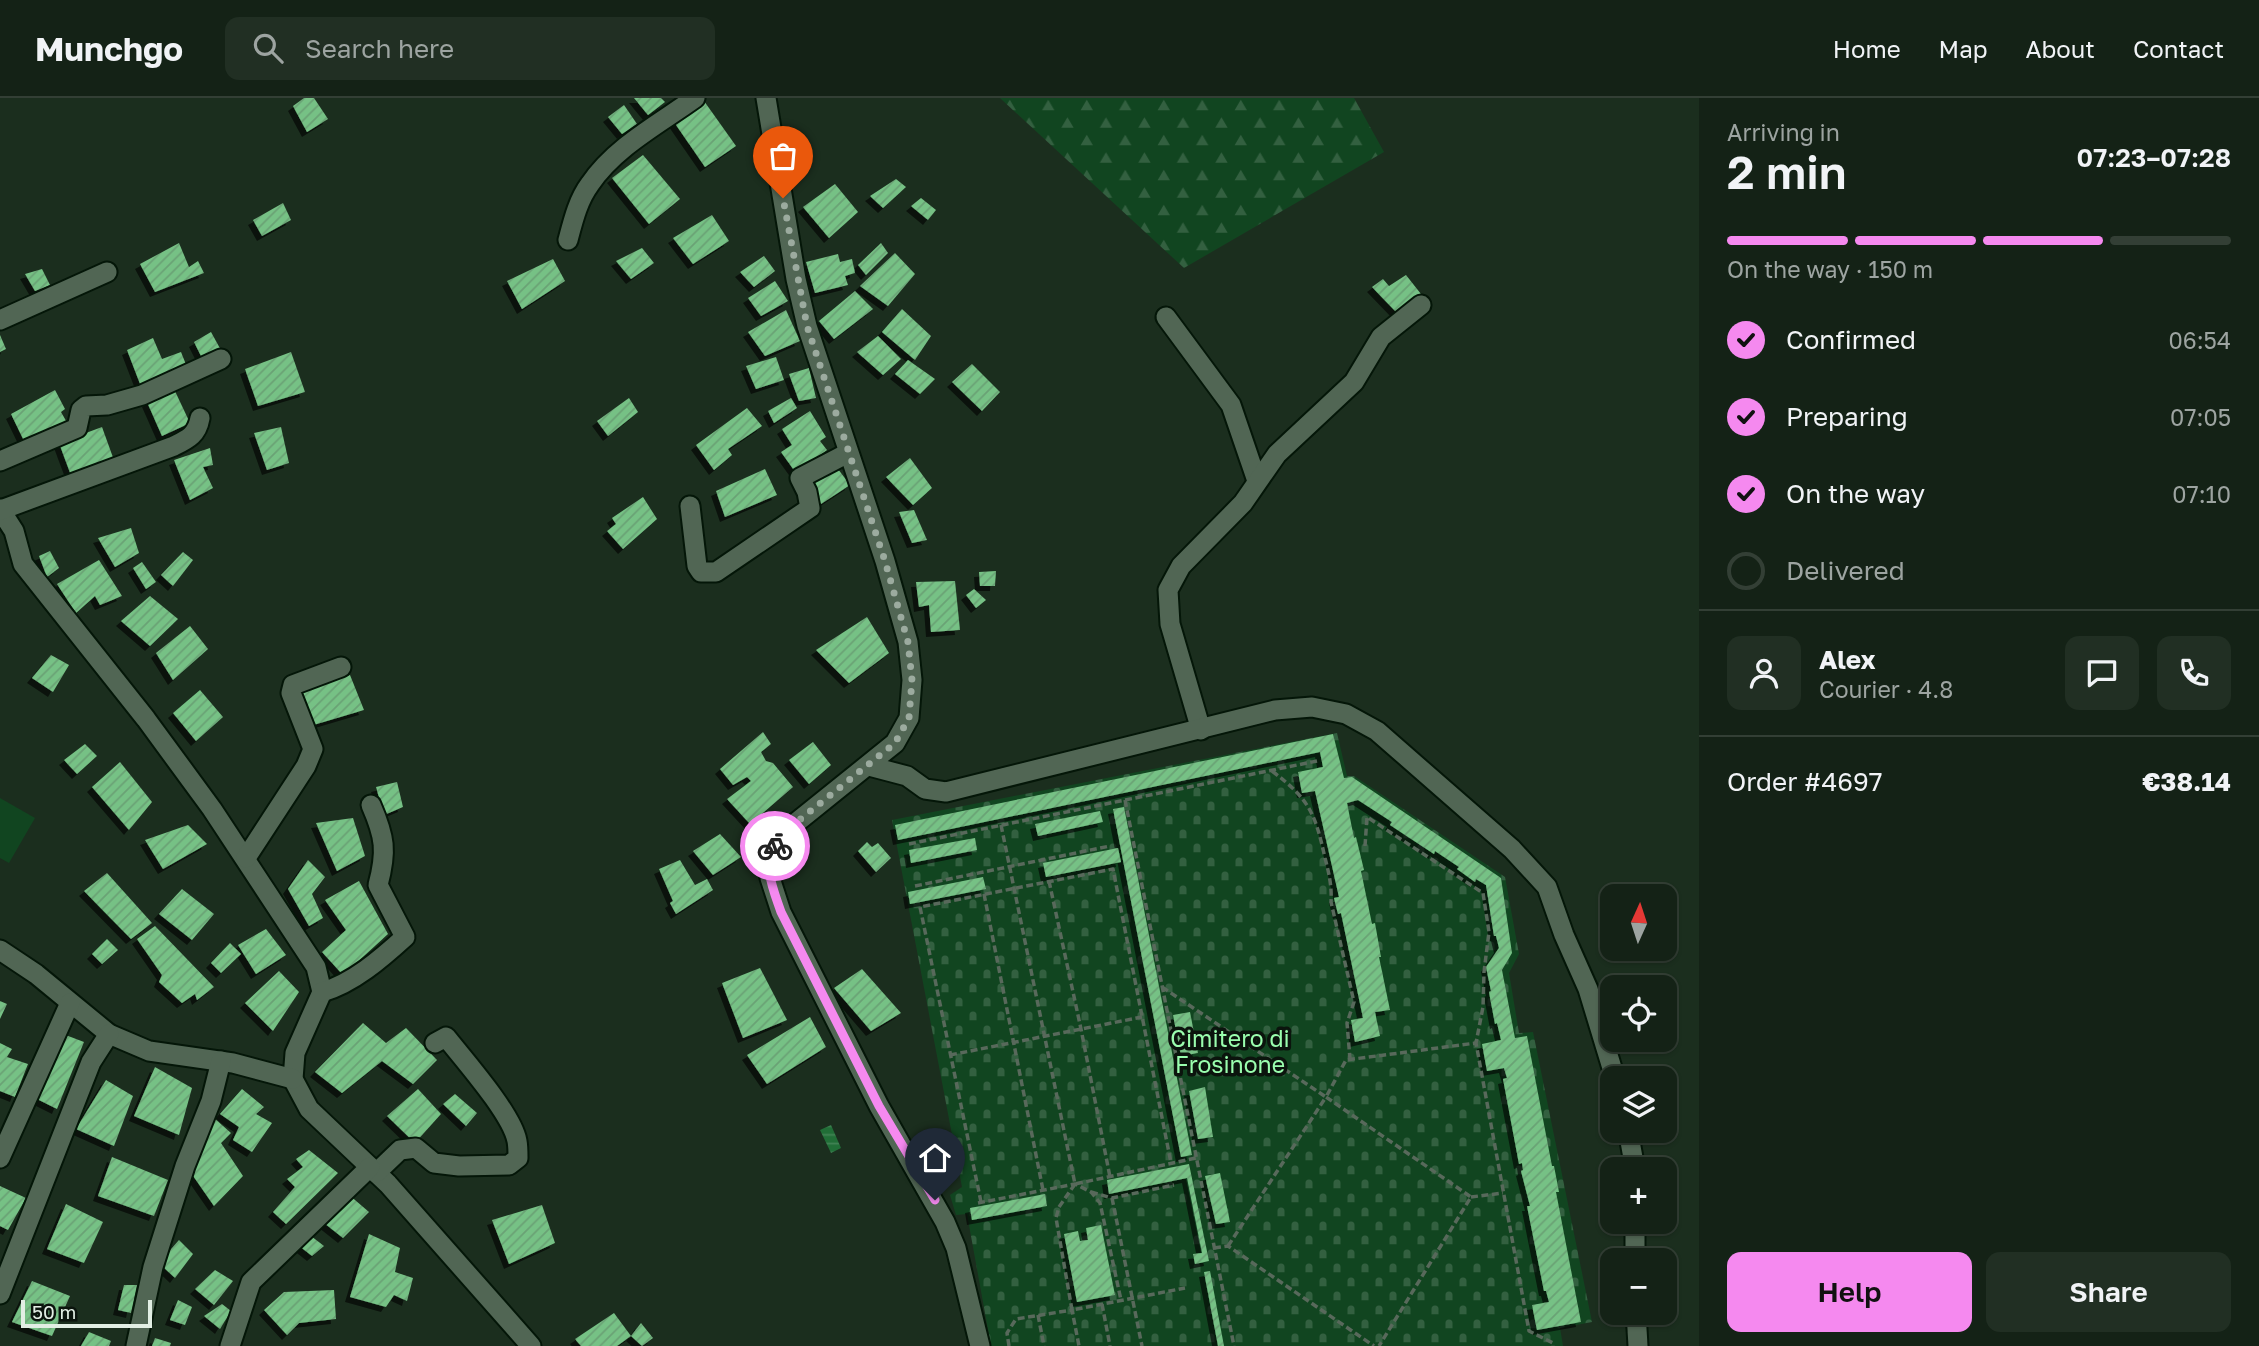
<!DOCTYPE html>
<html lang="en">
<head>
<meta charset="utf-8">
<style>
	:root { --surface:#142216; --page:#212f23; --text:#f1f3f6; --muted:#9da4a1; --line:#333f35; --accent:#f589ef }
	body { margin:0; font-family:"Golos Text",sans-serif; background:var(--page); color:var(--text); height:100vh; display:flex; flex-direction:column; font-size:26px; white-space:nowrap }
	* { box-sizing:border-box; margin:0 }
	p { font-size:23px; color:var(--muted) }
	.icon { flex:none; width:38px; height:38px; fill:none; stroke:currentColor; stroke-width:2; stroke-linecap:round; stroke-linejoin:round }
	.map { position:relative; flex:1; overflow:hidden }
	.drawer { display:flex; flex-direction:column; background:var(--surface); width:560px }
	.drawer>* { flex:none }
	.needle { width:46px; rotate:3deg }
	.fabs { position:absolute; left:1600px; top:786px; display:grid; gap:14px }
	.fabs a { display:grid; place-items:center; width:77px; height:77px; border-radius:14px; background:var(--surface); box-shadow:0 2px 5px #0004,0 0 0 2px var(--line); font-size:35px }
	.scale { position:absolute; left:21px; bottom:18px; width:131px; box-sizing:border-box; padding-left:7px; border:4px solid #e2eee4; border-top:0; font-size:19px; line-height:24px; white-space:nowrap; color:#e2eee4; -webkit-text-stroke:5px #0b140d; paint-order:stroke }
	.pin { position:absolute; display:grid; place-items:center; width:60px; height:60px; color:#fff; margin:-72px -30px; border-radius:50% 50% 50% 0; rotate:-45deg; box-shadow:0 0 7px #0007 }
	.pin .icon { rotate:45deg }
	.courier { position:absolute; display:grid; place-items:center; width:70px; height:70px; margin:-35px; border:5px solid #f589ef; border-radius:50%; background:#fff; color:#222; box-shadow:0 2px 9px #0007 }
	.overview em { font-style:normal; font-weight:600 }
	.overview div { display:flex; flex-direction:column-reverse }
	.overview { display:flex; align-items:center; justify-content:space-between; height:119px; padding:0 28px }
	h1 { font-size:46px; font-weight:600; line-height:52px }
	.bar { display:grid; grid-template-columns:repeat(4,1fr); gap:10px 7px; align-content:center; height:84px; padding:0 28px }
	.bar i { height:9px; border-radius:5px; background:var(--line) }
	.bar .on { background:var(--accent) }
	.bar p { grid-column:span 4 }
	.line { display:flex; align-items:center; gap:18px; padding:0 28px; border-top:2px solid var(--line) }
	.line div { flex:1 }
	.round { display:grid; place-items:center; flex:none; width:74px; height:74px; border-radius:14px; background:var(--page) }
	ol { padding:0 28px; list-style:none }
	li { display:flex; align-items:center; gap:21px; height:77px }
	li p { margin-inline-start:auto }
	li .icon { padding:7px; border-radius:50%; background:var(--accent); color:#111; stroke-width:4 }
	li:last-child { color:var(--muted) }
	li i { width:38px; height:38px; border:4px solid var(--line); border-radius:50% }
	.primary-button { display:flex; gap:14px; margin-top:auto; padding:14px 28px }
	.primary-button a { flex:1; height:80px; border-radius:14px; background:var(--accent); color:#111; font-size:28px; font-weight:600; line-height:80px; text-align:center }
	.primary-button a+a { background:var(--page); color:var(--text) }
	header { display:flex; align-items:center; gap:42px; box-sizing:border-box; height:98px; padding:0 35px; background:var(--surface); border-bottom:2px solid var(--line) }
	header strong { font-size:33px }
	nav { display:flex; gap:38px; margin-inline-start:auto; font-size:24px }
	.search { width:490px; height:63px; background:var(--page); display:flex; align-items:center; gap:18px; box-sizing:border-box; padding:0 24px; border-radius:14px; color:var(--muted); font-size:26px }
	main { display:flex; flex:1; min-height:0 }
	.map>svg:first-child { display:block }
	.forest { fill:url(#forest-firs) }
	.cemetery { fill:url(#cemetery-stones) }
	.pitch { fill:#114520 }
	.water { fill:url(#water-rules) }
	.building { fill:url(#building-hatch); filter:url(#shadow) }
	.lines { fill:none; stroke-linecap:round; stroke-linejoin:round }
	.minor-casing { stroke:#041608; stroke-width:23 }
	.path { stroke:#58695b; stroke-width:3.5; stroke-dasharray:7 3.5; stroke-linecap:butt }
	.minor { stroke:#516654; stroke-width:19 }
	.done { stroke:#9cab9f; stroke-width:7; stroke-dasharray:0 12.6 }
	.route { stroke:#f589ef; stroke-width:9 }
	.labels { text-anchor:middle; stroke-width:7; stroke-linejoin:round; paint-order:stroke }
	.park-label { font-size:23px; fill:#9afeae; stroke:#0b140d }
</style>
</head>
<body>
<header>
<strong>Munchgo</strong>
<div class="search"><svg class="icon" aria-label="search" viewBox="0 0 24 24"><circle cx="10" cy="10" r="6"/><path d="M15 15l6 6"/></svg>Search here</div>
<nav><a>Home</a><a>Map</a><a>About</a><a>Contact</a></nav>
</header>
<main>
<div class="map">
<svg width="1699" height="1248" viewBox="0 0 1699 1248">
	<defs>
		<pattern id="forest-firs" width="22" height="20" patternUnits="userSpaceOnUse" patternTransform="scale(1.75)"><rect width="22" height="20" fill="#114520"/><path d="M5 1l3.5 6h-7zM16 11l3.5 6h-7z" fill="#336040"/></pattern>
		<pattern id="cemetery-stones" width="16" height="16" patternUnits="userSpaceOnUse" patternTransform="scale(1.75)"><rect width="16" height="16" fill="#114520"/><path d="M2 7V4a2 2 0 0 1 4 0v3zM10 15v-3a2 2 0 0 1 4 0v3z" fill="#336040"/></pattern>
		<pattern id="water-rules" width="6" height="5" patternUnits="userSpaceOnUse" patternTransform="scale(1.75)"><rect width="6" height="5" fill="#216e37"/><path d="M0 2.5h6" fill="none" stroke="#418354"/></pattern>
		<pattern id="building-hatch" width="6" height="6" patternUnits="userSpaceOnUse" patternTransform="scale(1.75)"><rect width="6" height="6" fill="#76c185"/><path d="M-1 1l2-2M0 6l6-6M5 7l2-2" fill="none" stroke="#6aa275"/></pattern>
		<filter id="shadow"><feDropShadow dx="-5" dy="5" stdDeviation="0" flood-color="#0009"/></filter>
	</defs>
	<rect width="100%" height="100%" fill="#1b2e1e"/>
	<!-- forest -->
	<polygon class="forest" points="1000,0 1354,0 1384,54 1184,170"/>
	<!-- cemetery -->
	<polygon class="cemetery" points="1337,635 1347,678 1354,678 1505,779 1519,856 1509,875 1519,935 1533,934 1592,1224 1560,1230 1563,1248 991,1248 967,1116 956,1117 950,1097 962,1089 892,722"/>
	<!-- pitch -->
	<polygon class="pitch" points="0,700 35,720 9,765 0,760"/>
	<!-- water -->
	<polygon class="water" points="831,1027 841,1050 831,1055 820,1032"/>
	<!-- building -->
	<g class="building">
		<polygon points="304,0 314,0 328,21 307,34 293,8"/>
		<polygon points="634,0 661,0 665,4 648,17"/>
		<polygon points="704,3 736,48 705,69 674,24"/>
		<polygon points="624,7 637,26 622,36 608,19"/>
		<polygon points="643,57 680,101 649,126 612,80"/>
		<polygon points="896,81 906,89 883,110 870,98"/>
		<polygon points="835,86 858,114 829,140 803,109"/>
		<polygon points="921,100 936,112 928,122 911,108"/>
		<polygon points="283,105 291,122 262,138 253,122"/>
		<polygon points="712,117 729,143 693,166 673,140"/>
		<polygon points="179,145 189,169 198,163 204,175 155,194 140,166"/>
		<polygon points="881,145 888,155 866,177 858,167"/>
		<polygon points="642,150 654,165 631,181 616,163"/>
		<polygon points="895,155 915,176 888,208 860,188"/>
		<polygon points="838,156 840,164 852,161 855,175 845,178 848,187 815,195 806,164"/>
		<polygon points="764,158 775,173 754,189 740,174"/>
		<polygon points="553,161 565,183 522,211 507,183"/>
		<polygon points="42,171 50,187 35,193 25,176"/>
		<polygon points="1406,177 1421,196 1397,215 1372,189 1383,181 1389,188"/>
		<polygon points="775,183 788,203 761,218 748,200"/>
		<polygon points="855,193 873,211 834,241 819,223"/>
		<polygon points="902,211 931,238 915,262 882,234"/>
		<polygon points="786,212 800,243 765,258 748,234"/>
		<polygon points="211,234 222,254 205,266 194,244"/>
		<polygon points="0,237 6,251 0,254"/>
		<polygon points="878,238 901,261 883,277 857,254"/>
		<polygon points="153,240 162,261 181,254 187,269 142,291 127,252"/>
		<polygon points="291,254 305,294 258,308 245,271"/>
		<polygon points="776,259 784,282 756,291 746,268"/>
		<polygon points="908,262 935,281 920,296 895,276"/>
		<polygon points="972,266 1000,294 982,313 952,284"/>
		<polygon points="809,270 816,300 799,303 789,276"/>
		<polygon points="174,291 190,325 162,338 147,304"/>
		<polygon points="55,292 65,311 61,314 69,328 27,349 11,316"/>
		<polygon points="629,300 638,314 608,338 597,323"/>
		<polygon points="791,300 797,310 774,325 768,313"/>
		<polygon points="747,310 762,328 728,351 732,357 714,372 696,347"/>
		<polygon points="810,313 826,339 820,343 827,352 796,375 781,354 792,347 782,331"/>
		<polygon points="102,329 115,365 72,380 59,345"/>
		<polygon points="281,329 289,365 267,372 254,335"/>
		<polygon points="210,350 213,367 203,369 213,390 190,402 174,362"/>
		<polygon points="910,360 932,390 913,407 886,379"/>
		<polygon points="835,367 850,387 821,406 808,385"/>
		<polygon points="765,371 777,397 725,419 716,393"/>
		<polygon points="643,399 657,421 623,451 607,433 616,426 612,420"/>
		<polygon points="914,412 927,442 912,445 899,414"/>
		<polygon points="131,430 139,455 115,469 98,440"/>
		<polygon points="50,453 59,470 47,479 39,458"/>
		<polygon points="183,454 193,462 173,488 161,477"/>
		<polygon points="99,462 122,498 100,507 95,498 76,515 57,486"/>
		<polygon points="142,464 156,484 146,491 133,470"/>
		<polygon points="996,473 995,488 980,488 979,474"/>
		<polygon points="955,483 960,532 931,534 929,507 919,509 916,484"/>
		<polygon points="974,491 986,502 976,510 966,497"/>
		<polygon points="150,498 178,521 150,548 121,523"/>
		<polygon points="867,519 889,555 849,585 816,552"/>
		<polygon points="190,528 208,551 173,582 156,555"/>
		<polygon points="51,557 69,567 53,594 32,580"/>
		<polygon points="350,577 364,612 310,628 301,592"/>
		<polygon points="200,592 223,619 196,643 173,615"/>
		<polygon points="763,634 771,646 761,654 766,663 773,665 793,689 750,726 727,701 751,683 747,679 733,687 720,671"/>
		<polygon points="1333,636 1344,680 1352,679 1501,780 1512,855 1502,872 1515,940 1527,938 1552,1068 1554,1068 1559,1094 1556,1094 1581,1224 1537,1232 1532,1207 1549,1204 1546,1193 1544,1193 1527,1108 1530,1108 1521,1073 1523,1072 1522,1065 1519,1066 1503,981 1507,980 1504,970 1487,973 1482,946 1501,942 1497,925 1495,926 1489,894 1491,893 1486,869 1499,850 1496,838 1494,838 1486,787 1476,781 1475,784 1457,771 1459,769 1435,753 1434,756 1390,727 1392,724 1358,702 1347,705 1354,740 1356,739 1364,772 1361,773 1372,826 1375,825 1381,859 1379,859 1390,912 1375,914 1380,938 1355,944 1351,922 1363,920 1341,815 1338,816 1334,800 1339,799 1315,693 1302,695 1298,674 1323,669 1320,654 898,742 895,727"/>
		<polygon points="813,644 831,667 809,686 789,662"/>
		<polygon points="85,646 97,658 77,676 64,662"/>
		<polygon points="120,664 152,704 129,732 92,689"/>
		<polygon points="397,684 403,709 384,717 376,689"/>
		<polygon points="1124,709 1192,1057 1181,1059 1113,711"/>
		<polygon points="1100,713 1103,724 1038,738 1035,726"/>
		<polygon points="353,720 365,758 337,773 316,725"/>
		<polygon points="188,727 207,746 163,771 145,742"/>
		<polygon points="720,736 741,759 713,777 693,753"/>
		<polygon points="975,740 977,752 911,765 909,752"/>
		<polygon points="867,744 872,749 878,745 891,760 876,774 858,753"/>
		<polygon points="1118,750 1121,764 1046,779 1043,765"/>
		<polygon points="308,762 325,779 312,796 323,820 309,828 288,791"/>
		<polygon points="680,762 695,787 707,781 713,792 676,816 670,805 673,803 659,771"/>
		<polygon points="107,775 152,825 131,841 84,793"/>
		<polygon points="983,779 986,791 910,806 908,794"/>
		<polygon points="359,783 388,836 343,877 322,854 346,832 325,802"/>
		<polygon points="182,791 214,816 192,842 159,816"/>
		<polygon points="155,828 214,889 197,902 195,896 182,905 159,884 162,877 137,841"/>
		<polygon points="266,831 286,857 256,876 238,847"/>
		<polygon points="107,841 118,852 102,866 92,856"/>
		<polygon points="230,845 241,856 221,875 211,865"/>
		<polygon points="760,870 787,922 743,940 722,885"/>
		<polygon points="862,871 901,915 871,933 834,890"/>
		<polygon points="279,873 299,894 273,933 245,905"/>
		<polygon points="0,903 7,906 0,921"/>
		<polygon points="1190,914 1198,955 1181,958 1173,917"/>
		<polygon points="810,919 826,949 767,986 747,957"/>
		<polygon points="363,925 386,945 406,930 437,962 413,986 382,963 342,995 315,974"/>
		<polygon points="63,936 84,944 57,1011 35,1000"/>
		<polygon points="0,945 12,951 7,959 28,966 15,999 0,993"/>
		<polygon points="155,969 192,990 179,1037 134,1018"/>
		<polygon points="106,982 133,998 114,1048 76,1031"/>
		<polygon points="1205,989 1213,1039 1198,1041 1189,993"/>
		<polygon points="242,991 264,1009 256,1016 272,1025 252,1054 233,1042 239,1029 220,1016"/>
		<polygon points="418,991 441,1016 415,1045 387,1018"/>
		<polygon points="455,996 477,1015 466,1028 443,1006"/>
		<polygon points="214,1020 231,1035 221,1045 243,1078 214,1108 189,1072"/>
		<polygon points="309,1052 338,1075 286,1126 273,1114 295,1089 287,1081 303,1069 296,1061"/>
		<polygon points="112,1059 168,1082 154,1118 98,1098"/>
		<polygon points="1189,1066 1209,1163 1195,1166 1193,1156 1202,1155 1187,1080 1109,1096 1107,1082"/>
		<polygon points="1220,1075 1230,1124 1216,1126 1205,1078"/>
		<polygon points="0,1088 26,1100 8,1132 0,1128"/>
		<polygon points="348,1096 369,1114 343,1140 319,1121"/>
		<polygon points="1045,1096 1047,1108 972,1122 970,1110"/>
		<polygon points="66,1106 103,1124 84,1165 47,1151"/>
		<polygon points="542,1107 555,1145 509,1166 492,1122"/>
		<polygon points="1101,1127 1115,1197 1077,1204 1064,1136 1078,1133 1080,1143 1088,1142 1086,1130"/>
		<polygon points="369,1136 400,1150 395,1174 413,1180 407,1203 394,1197 386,1209 350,1199"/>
		<polygon points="311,1138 324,1148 312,1158 298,1147"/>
		<polygon points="179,1142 193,1156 175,1180 159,1165"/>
		<polygon points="215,1172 233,1183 214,1207 195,1191"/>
		<polygon points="1210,1173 1224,1248 1218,1248 1204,1174"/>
		<polygon points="32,1183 70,1198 52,1238 12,1224"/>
		<polygon points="124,1187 137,1187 131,1215 118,1212"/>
		<polygon points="334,1192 336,1221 299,1225 287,1237 264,1212 284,1194"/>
		<polygon points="178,1202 192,1209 185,1227 170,1222"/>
		<polygon points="222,1206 231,1213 220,1231 204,1218"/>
		<polygon points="614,1215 631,1238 617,1248 581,1248 575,1241"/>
		<polygon points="641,1225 653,1240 642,1248 631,1238"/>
		<polygon points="89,1234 111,1243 109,1248 81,1248"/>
		<polygon points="155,1240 171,1245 170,1248 152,1248"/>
	</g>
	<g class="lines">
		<defs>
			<g id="minor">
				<polyline points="766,0 796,181 807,228 885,463 908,544 912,582 909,620 895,645 782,736 770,755 770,780 781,814 879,1008 945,1124 956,1150 980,1248"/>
				<path d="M 568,142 C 573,123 578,102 590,86 C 615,49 659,26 695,0"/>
				<polyline points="1166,219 1231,307 1257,383"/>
				<polyline points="0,222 107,174"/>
				<polyline points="0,363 77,330 81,312 86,308 107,307 142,297 221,261"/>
				<polyline points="690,408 697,468 701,474 716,474 810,410 807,394 800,380 848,355"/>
				<polyline points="0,411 14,433 23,466 146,621 212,711 316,869 322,894 295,955 293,981 309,1011 388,1086 531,1248"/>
				<path d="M 1,412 L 174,348 C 188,341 197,337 200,320"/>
				<polyline points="1201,632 1170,526 1168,492 1181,468 1243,405 1277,356 1354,284 1381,239 1421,207"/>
				<polyline points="869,668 907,678 925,691 946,694 1275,612 1312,609 1346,616 1377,633 1512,751 1547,789 1564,837 1588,891 1615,980"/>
				<polyline points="246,760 306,668 313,651 291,595 293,587 341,569"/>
				<polyline points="0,852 36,876 109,936 149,953 233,965 293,981"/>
				<path d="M 322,894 C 352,886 382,860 405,839 L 378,787 C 387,753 385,739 371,707"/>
				<polyline points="1628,1032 1635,1071"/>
				<polyline points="0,1060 70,905"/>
				<path d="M 376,1075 L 400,1052 L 416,1050 L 434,1065 L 459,1068 L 509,1067 L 518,1060 C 518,1054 518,1048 517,1043 C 512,1016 465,963 446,939 L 435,945"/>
				<polyline points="1635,1162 1635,1124"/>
				<polyline points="0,1196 91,964 109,936"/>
				<polyline points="1636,1214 1638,1248"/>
				<polyline points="136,1248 153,1169 185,1068 211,1003 221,963"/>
				<polyline points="230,1248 251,1184 370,1069"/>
			</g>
		</defs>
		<!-- minor casing -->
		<use href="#minor" class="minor-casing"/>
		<!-- path -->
		<g class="path">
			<path d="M 1272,673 C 1310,702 1315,715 1325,760 C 1329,775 1332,789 1331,804 L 1354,904 L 1347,925 L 1350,961"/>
			<polyline points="1125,702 1234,1248"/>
			<polyline points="1001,727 1075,1086 1196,1060"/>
			<polyline points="909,746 1317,663"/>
			<polyline points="1365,748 1367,719 1483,795 1489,834 1484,874 1483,909 1476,945"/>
			<polyline points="1049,783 1081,931 1110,1079"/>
			<polyline points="915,788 1110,748"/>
			<polyline points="984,796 1043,1092"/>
			<polyline points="1162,889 1326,999 1346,962 1476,945 1529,1233 1553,1245 1553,1248"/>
			<polyline points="950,957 1142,919"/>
			<polyline points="1075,1086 1059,1109 1056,1120 1072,1212 1185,1190"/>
			<polyline points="1091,1094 1112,1100 1174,1087"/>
			<polyline points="1471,1099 1503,1095"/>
			<polyline points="1112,1100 1142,1248"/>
			<polyline points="981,1104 920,809 1113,771 1171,1065"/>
			<polyline points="978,1105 1075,1086 1091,1094 1100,1105 1121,1202"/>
			<polyline points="1228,1148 1326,999 1471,1099 1379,1248"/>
			<polyline points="1214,1150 1228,1148 1374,1248"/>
			<polyline points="1102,1206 1110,1248"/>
			<polyline points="1038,1217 1044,1248"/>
			<polyline points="1009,1248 1007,1235 1016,1221 1072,1212 1079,1248"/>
		</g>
		<!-- minor -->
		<use href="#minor" class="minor"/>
	</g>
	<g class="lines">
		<!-- done -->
		<polyline class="done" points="775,748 782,736 895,645 909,620 912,582 908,544 885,463 807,228 783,100"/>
		<!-- route -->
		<path class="route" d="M 775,748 C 762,768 774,793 781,814 L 879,1008 L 935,1102"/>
	</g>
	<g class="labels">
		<!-- park labels -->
		<g class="park-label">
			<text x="1230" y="949">Cimitero di<tspan x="1230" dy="26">Frosinone</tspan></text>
		</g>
	</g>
</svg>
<div class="fabs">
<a><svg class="needle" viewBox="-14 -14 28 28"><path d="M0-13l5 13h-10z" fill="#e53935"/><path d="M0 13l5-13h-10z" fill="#9da4a1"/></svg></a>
<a><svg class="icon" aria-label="locate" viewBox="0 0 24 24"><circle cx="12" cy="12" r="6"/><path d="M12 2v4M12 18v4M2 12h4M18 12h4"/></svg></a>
<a><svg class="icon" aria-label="layers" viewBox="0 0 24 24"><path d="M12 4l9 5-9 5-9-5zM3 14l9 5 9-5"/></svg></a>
<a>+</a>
<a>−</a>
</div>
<div class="scale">50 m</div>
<div class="pin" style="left:783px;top:100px;background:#ea580c"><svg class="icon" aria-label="bag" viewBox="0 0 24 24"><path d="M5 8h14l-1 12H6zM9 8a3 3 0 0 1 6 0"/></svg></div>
<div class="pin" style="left:935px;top:1102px;background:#1f2937"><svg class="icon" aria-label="home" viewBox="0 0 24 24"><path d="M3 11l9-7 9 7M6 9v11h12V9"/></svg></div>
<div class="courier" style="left:775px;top:748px"><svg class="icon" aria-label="bike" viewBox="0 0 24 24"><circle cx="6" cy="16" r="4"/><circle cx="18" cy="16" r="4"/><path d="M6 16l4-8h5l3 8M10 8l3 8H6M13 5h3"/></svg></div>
</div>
<section class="drawer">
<div class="overview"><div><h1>2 min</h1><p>Arriving in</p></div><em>07:23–07:28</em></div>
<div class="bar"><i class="on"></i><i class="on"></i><i class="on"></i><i></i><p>On the way · 150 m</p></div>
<ol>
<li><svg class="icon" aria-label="check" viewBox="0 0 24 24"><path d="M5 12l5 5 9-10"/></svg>Confirmed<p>06:54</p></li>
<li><svg class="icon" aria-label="check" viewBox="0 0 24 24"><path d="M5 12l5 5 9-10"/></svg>Preparing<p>07:05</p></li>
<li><svg class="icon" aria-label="check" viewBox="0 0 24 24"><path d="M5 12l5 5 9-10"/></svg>On the way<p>07:10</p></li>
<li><i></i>Delivered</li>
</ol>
<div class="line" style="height:126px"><a class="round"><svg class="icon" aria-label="person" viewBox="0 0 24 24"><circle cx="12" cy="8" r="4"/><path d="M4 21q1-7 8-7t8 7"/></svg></a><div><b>Alex</b><p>Courier · 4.8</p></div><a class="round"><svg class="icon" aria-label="chat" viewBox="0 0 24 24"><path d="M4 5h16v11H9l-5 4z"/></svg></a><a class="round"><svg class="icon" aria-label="phone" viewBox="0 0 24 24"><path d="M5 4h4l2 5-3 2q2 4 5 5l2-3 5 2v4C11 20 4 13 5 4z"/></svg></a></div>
<div class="line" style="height:91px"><div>Order #4697</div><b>€38.14</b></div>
<div class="primary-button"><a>Help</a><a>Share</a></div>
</section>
</main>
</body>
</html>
